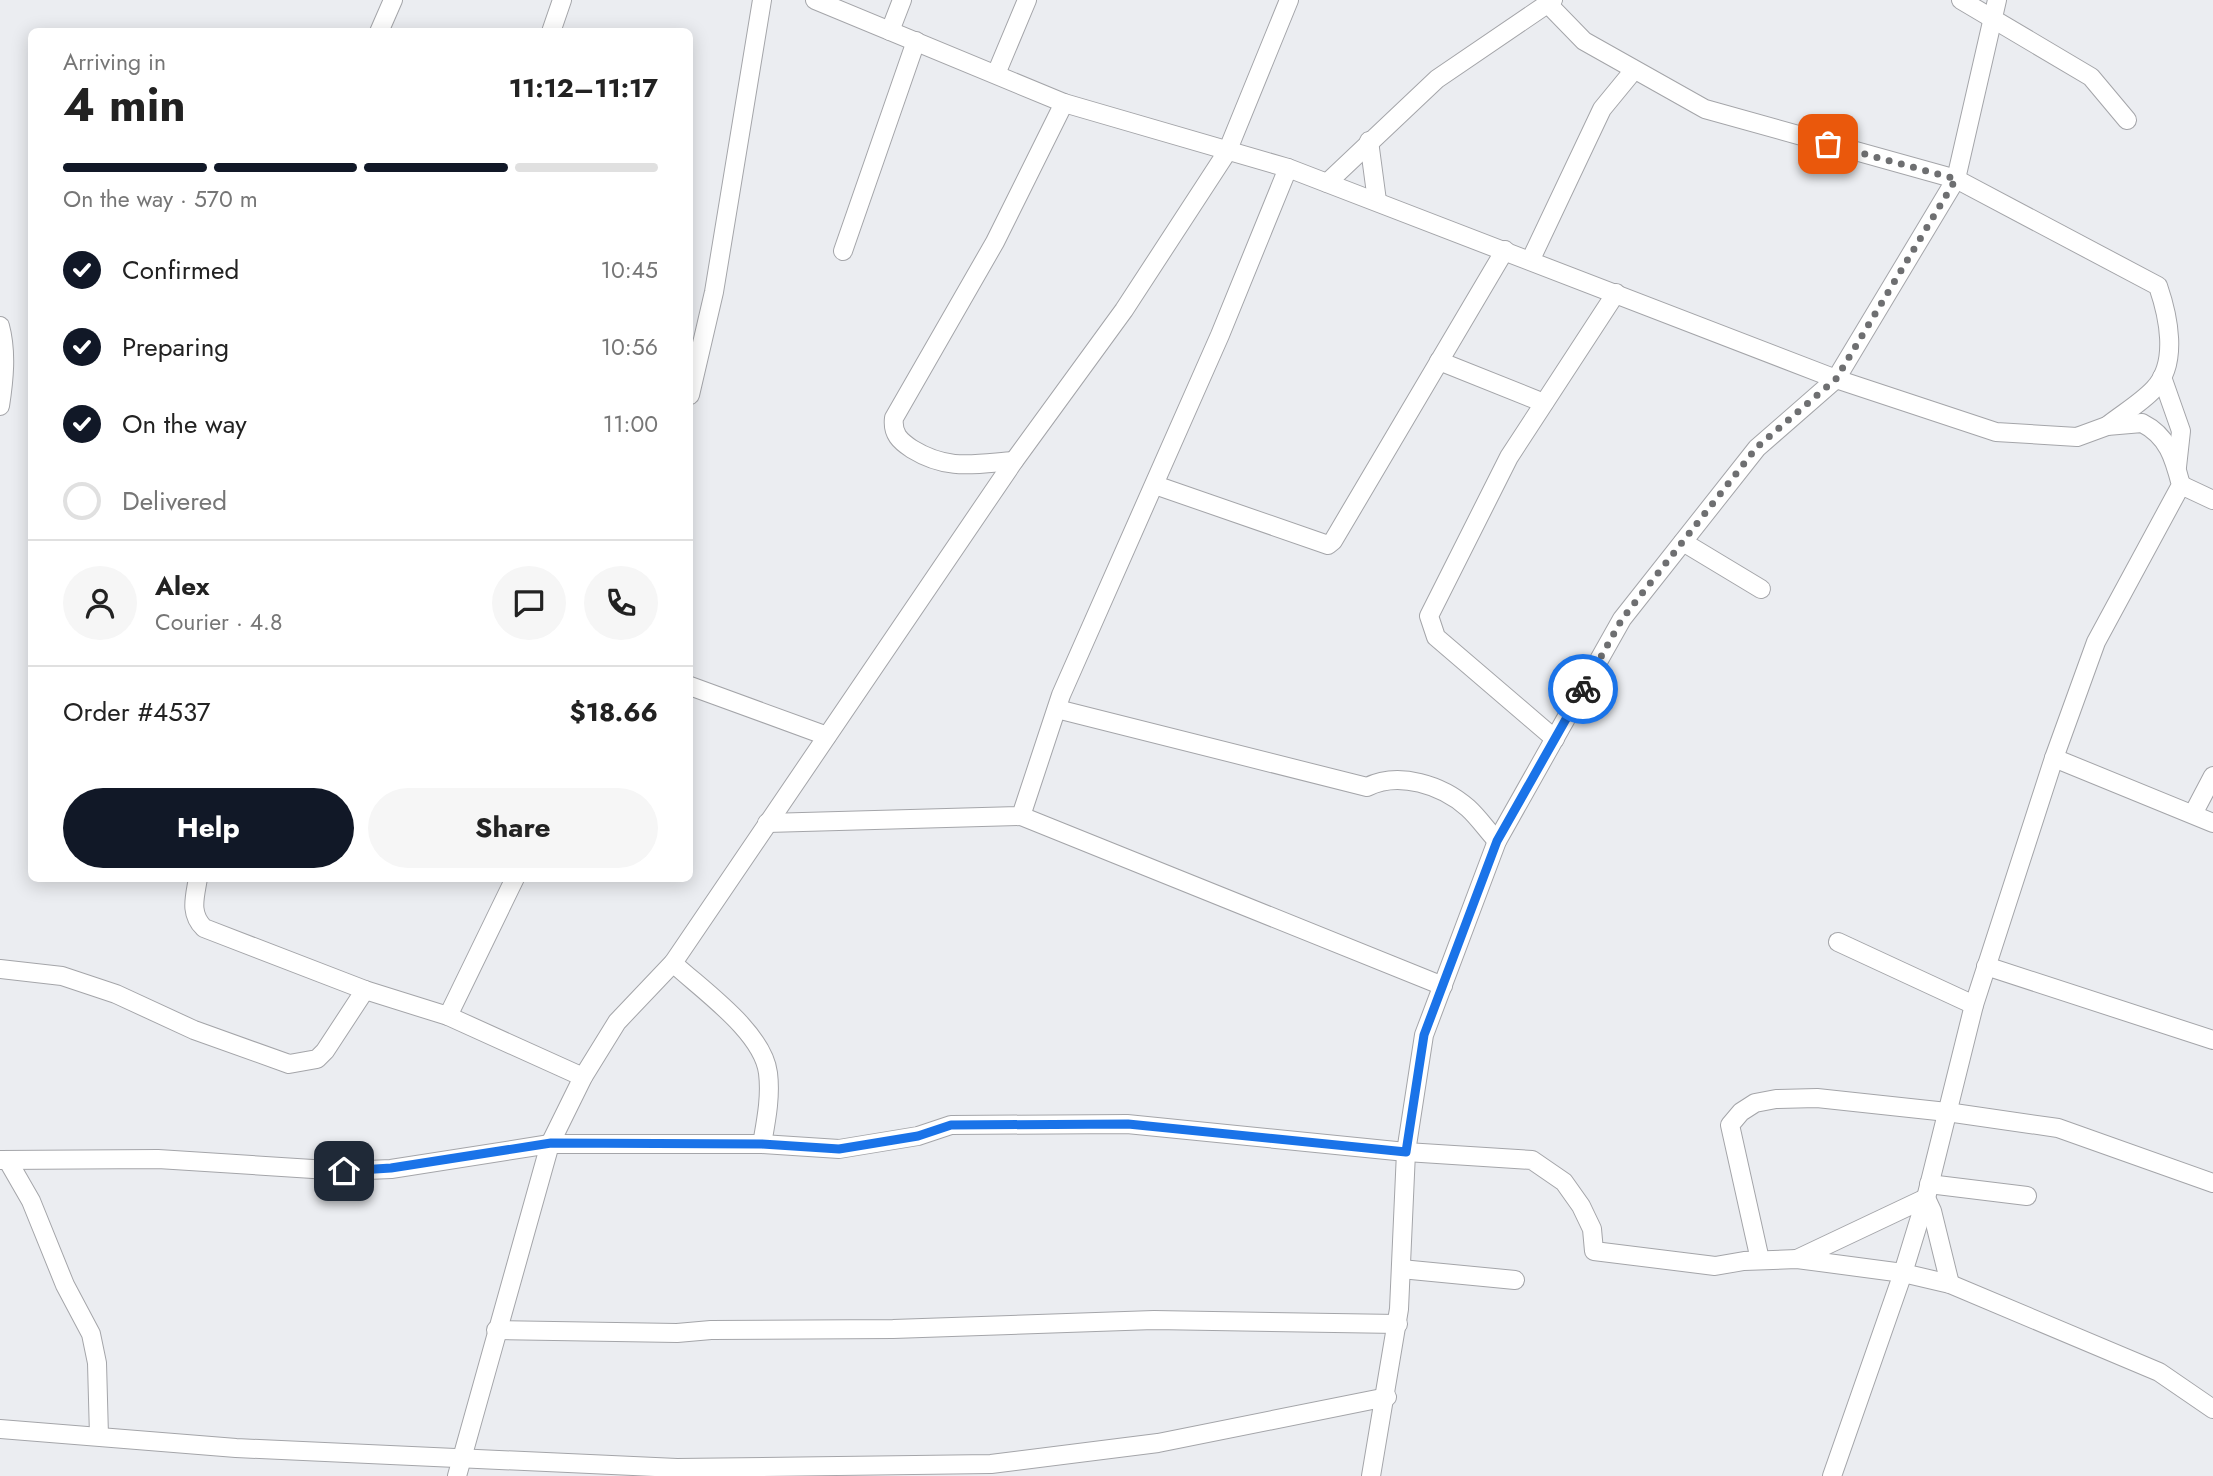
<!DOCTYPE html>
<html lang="en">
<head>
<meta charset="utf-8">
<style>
	:root { --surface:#fff; --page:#f6f6f6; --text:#222; --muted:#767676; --line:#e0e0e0; --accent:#111827 }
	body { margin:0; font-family:Jost,sans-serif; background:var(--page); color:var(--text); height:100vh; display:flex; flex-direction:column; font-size:26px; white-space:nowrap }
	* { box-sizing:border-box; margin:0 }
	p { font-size:23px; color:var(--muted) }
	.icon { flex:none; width:38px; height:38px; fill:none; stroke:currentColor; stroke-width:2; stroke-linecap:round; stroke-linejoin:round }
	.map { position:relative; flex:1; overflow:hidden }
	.panel { position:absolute; left:28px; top:28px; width:665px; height:854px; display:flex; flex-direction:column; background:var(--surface); border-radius:10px; box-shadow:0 4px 18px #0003 }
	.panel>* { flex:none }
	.pin { position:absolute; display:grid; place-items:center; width:60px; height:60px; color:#fff; margin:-30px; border-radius:14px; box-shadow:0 4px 10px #0006 }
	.courier { position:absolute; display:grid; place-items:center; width:70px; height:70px; margin:-35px; border:5px solid #1a73e8; border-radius:50%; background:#fff; color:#222; box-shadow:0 2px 9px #0007 }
	.overview em { font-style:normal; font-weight:700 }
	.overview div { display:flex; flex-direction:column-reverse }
	.overview { display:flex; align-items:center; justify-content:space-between; height:119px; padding:0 35px }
	h1 { font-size:46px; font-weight:700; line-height:52px }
	.bar { display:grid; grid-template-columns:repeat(4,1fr); gap:10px 7px; align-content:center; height:84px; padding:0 35px }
	.bar i { height:9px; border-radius:5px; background:var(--line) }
	.bar .active { background:var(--accent) }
	.bar p { grid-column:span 4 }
	.line { display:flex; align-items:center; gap:18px; padding:0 35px; border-top:2px solid var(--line) }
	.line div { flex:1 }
	.round { display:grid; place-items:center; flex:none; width:74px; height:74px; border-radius:37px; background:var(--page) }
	ol { padding:0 35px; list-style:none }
	li { display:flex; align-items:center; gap:21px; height:77px }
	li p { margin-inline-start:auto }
	li .icon { padding:7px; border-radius:50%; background:var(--accent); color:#fff; stroke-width:4 }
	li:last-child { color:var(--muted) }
	li i { width:38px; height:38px; border:4px solid var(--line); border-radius:50% }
	.button { display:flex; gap:14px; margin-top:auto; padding:14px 35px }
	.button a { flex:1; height:80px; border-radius:42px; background:var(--accent); color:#fff; font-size:28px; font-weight:700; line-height:80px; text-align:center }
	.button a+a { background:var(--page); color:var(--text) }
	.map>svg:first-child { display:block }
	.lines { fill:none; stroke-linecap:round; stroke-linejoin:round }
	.minor-casing { stroke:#a4a5a9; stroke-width:20 }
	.minor { stroke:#fff; stroke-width:18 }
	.done { stroke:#6e6f71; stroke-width:7; stroke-dasharray:0 12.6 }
	.route { stroke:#1a73e8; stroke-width:9 }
</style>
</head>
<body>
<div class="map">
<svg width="2213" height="1476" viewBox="0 0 2213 1476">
	<rect width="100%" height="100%" fill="#ebedf1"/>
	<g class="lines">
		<defs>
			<g id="minor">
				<path d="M 815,0 L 1064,103 L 1288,168 L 1836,379 L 1996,432 L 2077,437 L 2107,426 L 2142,423 C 2168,436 2174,458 2181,485 L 2096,642 L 2054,758 L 1974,1005 L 1926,1198 L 1903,1273 L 1832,1476"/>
				<polyline points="1961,0 2091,77 2127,120"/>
				<path d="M 1548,4 L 1584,41 L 1705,109 L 1956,179 L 2158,286 C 2168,315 2179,363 2154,389 C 2141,403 2122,414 2107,426"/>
				<polyline points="890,31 902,0"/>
				<polyline points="379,32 393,0"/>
				<polyline points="551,32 562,0"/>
				<polyline points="996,74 1027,0"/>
				<polyline points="1369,141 1377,201"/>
				<polyline points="1327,183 1437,79 1553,0"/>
				<polyline points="843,251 916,41"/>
				<polyline points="1531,259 1602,109 1634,70"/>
				<path d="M 0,326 C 7,352 4,380 0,406"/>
				<polyline points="1439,361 1544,403"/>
				<polyline points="2162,377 2181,431 2177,467"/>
				<polyline points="690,395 714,292 762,0"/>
				<path d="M 1014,461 C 974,464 948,471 912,449 C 900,441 892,434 894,418 L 995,242 L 1064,103"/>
				<polyline points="1155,485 1328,545 1333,541 1505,250"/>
				<polyline points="2181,485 2213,500"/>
				<polyline points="1683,542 1761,589"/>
				<polyline points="690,686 827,736"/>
				<path d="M 1057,709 L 1367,787 C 1399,771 1442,785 1468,808 C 1478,817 1487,830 1497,841"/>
				<polyline points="1555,739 1436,637 1429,616 1509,457 1616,293"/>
				<polyline points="2054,758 2213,823"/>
				<polyline points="2193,814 2213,776"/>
				<polyline points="1021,816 1443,986"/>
				<polyline points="767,823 1021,816 1061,695 1220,335 1288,168"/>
				<path d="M 198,878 C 195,897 189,913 204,928 L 365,990 L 448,1016 L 583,1077"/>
				<polyline points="1838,942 1974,1005"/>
				<path d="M 673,963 C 702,990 763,1032 768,1073 C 771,1097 766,1121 762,1144"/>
				<polyline points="1986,966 2213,1040"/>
				<polyline points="0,969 62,976 116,994 194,1030 289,1064 317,1059 325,1051 365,990"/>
				<polyline points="448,1016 515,878"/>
				<polyline points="0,1160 158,1159 344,1171 391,1169 550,1144 762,1144 839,1149 918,1136 951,1125 1127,1124 1406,1152 1532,1160 1564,1182 1581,1206 1592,1229 1594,1251 1715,1266 1744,1261 1797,1259 1903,1273 1950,1284 2159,1372 2213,1409"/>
				<polyline points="8,1161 31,1201 65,1285 91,1334 97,1363 99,1436"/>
				<polyline points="1929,1184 2027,1196"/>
				<polyline points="1797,1259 1926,1198 1932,1211 1950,1284"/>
				<polyline points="1760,1260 1730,1125 1741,1112 1755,1103 1776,1099 1817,1098 1947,1112 2058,1128 2213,1183"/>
				<polyline points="1401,1269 1515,1280"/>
				<polyline points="496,1330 677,1333 711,1330 893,1329 1154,1320 1398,1324"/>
				<polyline points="0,1429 236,1448 677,1468 991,1464 1158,1443 1387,1397"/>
				<polyline points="457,1476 550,1144 583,1077 617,1022 673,963 1014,461 1124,310 1227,152 1289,0"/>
				<polyline points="1371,1476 1399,1309 1406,1152 1424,1035 1497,841 1622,619 1757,448 1836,379 1956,179 1997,0"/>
			</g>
		</defs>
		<!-- minor casing -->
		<use href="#minor" class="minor-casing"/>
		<!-- minor -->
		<use href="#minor" class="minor"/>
	</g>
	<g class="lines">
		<!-- done -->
		<polyline class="done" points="1583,689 1622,619 1757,447 1836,379 1956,179 1828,144"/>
		<!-- route -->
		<polyline class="route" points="344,1171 391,1168 551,1143 762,1144 839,1149 918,1136 951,1125 1128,1124 1406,1152 1424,1035 1497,841 1583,689"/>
	</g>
</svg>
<div class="pin" style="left:1828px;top:144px;background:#ea580c"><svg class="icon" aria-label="bag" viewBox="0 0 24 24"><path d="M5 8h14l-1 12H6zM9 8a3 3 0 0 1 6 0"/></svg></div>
<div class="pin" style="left:344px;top:1171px;background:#1f2937"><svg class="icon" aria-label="home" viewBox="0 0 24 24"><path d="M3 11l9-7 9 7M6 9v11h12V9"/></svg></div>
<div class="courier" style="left:1583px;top:689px"><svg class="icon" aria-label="bike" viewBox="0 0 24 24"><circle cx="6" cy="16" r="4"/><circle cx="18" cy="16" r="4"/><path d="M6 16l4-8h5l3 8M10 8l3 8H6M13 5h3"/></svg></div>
<section class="panel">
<div class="overview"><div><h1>4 min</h1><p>Arriving in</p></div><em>11:12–11:17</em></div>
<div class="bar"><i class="active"></i><i class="active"></i><i class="active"></i><i></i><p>On the way · 570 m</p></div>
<ol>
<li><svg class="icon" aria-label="check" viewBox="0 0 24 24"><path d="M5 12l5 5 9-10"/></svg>Confirmed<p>10:45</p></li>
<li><svg class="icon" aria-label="check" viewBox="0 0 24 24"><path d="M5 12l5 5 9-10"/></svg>Preparing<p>10:56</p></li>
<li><svg class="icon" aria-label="check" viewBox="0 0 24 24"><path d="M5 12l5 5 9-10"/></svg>On the way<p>11:00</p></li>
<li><i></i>Delivered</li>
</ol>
<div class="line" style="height:126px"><a class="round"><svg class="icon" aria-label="person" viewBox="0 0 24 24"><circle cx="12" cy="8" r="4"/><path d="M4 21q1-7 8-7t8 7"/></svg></a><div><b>Alex</b><p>Courier · 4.8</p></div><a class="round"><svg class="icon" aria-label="chat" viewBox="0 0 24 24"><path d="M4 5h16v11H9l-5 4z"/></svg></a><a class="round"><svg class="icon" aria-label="phone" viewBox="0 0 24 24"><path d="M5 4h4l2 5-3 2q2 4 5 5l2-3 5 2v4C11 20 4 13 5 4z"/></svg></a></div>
<div class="line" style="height:91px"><div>Order #4537</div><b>$18.66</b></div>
<div class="button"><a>Help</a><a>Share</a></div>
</section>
</div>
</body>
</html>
